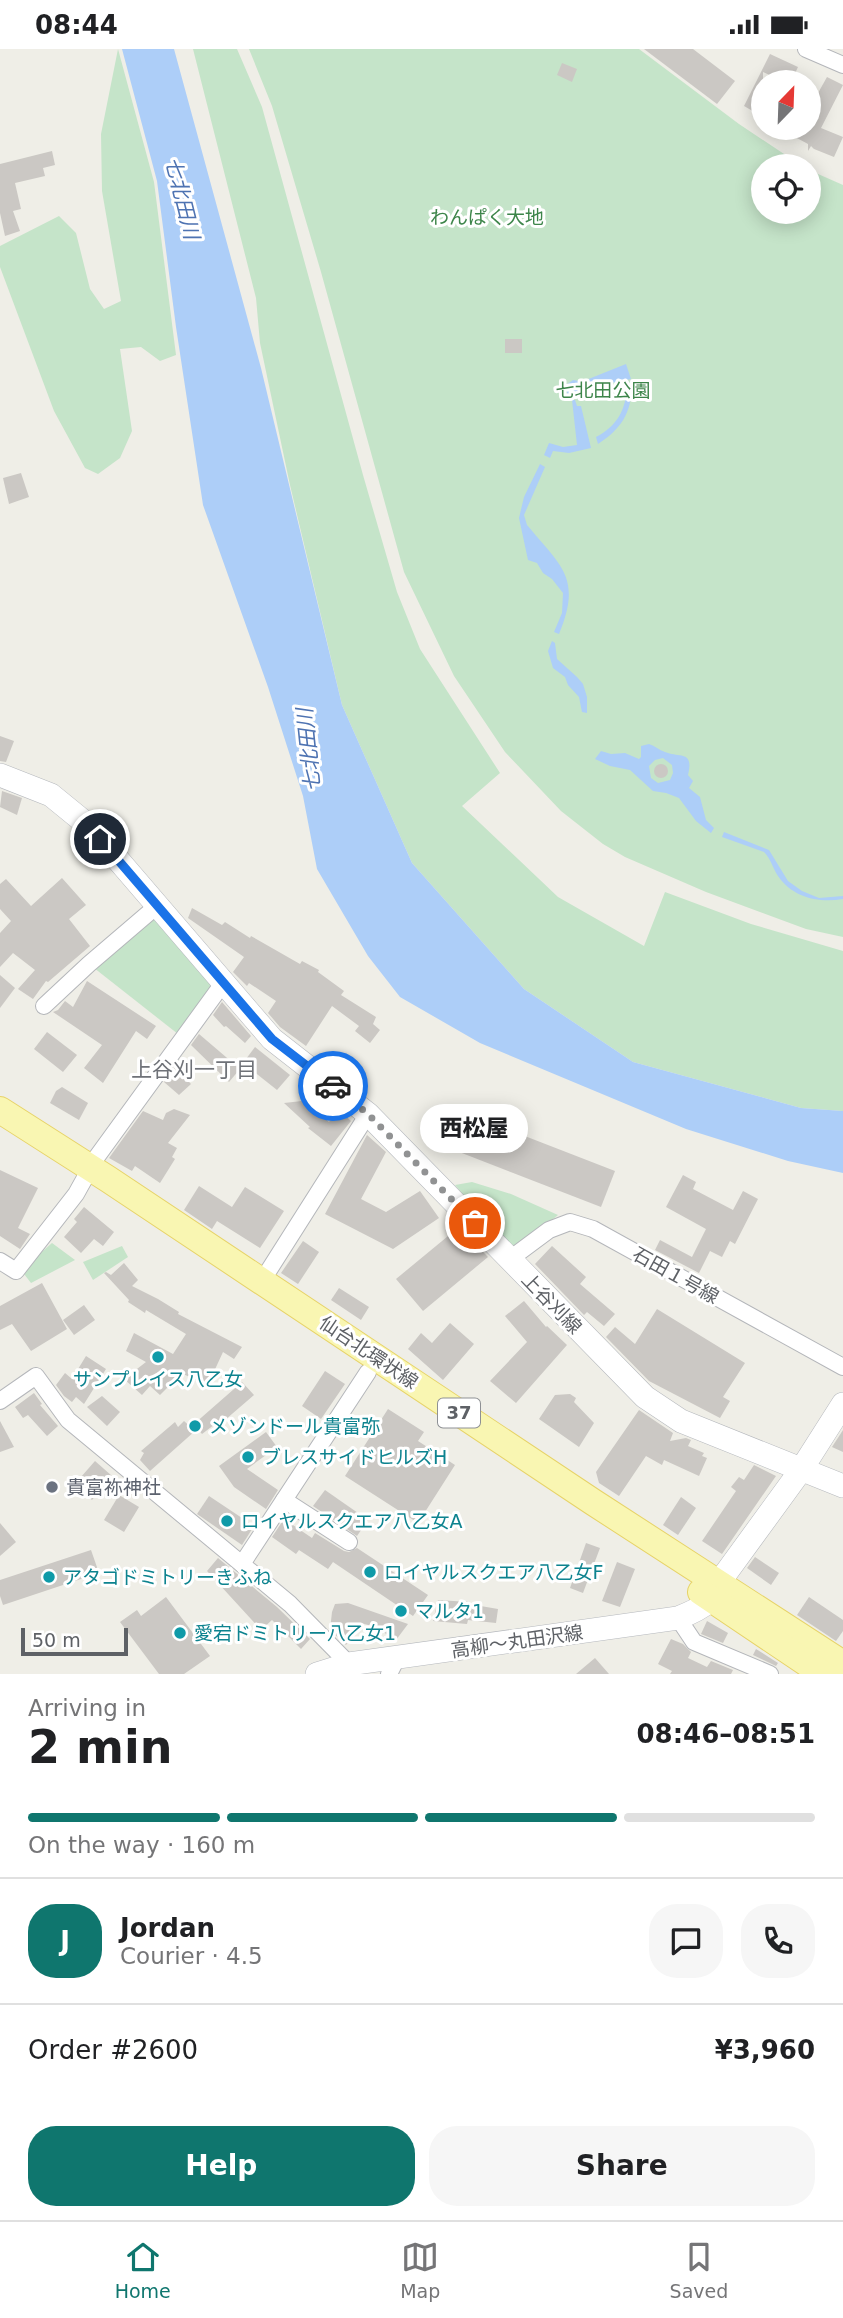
<!DOCTYPE html>
<html lang="en">
<head>
<meta charset="utf-8">
<style>
	:root { --surface:#fff; --page:#f6f6f6; --text:#202124; --muted:#757577; --line:#e0e0e0; --accent:#0f766e }
	body { margin:0; font-family:"DejaVu Sans","Noto Sans JP",sans-serif; background:var(--page); color:var(--text); height:100vh; display:flex; flex-direction:column; font-size:26px; white-space:nowrap }
	* { box-sizing:border-box; margin:0 }
	p { font-size:23px; color:var(--muted) }
	.icon { flex:none; width:38px; height:38px; fill:none; stroke:currentColor; stroke-width:2; stroke-linecap:round; stroke-linejoin:round }
	.map { position:relative; height:1625px; overflow:hidden }
	.side { display:flex; flex-direction:column; background:var(--surface); flex:1 }
	.side>* { flex:none }
	.needle { width:46px; rotate:23deg }
	.fabs { position:absolute; left:751px; top:21px; display:grid; gap:14px }
	.fabs a { display:grid; place-items:center; width:70px; height:70px; border-radius:50%; background:var(--surface); box-shadow:0 4px 18px #0003; font-size:35px }
	.scale { position:absolute; left:21px; bottom:18px; width:107px; box-sizing:border-box; padding-left:7px; border:4px solid #5e6166; border-top:0; font-size:19px; line-height:24px; white-space:nowrap; color:#5e6166; -webkit-text-stroke:5px #fff; paint-order:stroke }
	.pin { position:absolute; display:grid; place-items:center; width:60px; height:60px; color:#fff; margin:-30px; border:4px solid #fff; border-radius:50%; box-shadow:0 2px 7px #0007 }
	.courier { position:absolute; display:grid; place-items:center; width:70px; height:70px; margin:-35px; border:5px solid #1a73e8; border-radius:50%; background:#fff; color:#222; box-shadow:0 2px 9px #0007 }
	.bubble { position:absolute; height:49px; border-radius:24px; background:var(--surface); box-shadow:0 4px 18px #0003; font-size:23px; font-weight:800; line-height:49px; text-align:center }
	.head em { font-style:normal; font-weight:800 }
	.head div { display:flex; flex-direction:column-reverse }
	.head { display:flex; align-items:center; justify-content:space-between; height:119px; padding:0 28px }
	h1 { font-size:46px; font-weight:800; line-height:52px }
	.bar { display:grid; grid-template-columns:repeat(4,1fr); gap:10px 7px; align-content:center; height:84px; padding:0 28px }
	.bar i { height:9px; border-radius:5px; background:var(--line) }
	.bar .current { background:var(--accent) }
	.bar p { grid-column:span 4 }
	.line { display:flex; align-items:center; gap:18px; padding:0 28px; border-top:2px solid var(--line) }
	.line div { flex:1 }
	.round { display:grid; place-items:center; flex:none; width:74px; height:74px; border-radius:28px; background:var(--page) }
	.action { display:flex; gap:14px; margin-top:auto; padding:14px 28px }
	.action a { flex:1; height:80px; border-radius:28px; background:var(--accent); color:#fff; font-size:28px; font-weight:800; line-height:80px; text-align:center }
	.action a+a { background:var(--page); color:var(--text) }
	.status { display:flex; justify-content:space-between; align-items:center; height:49px; padding:0 35px; background:var(--surface); direction:ltr }
	.status svg { height:19px; fill:currentColor }
	.tab-bar { display:flex; justify-content:space-around; align-items:center; height:98px; border-top:2px solid var(--line); background:var(--surface); font-size:19px; color:var(--muted) }
	.tab-bar a { display:grid; justify-items:center; gap:4px }
	.tab-bar .current { color:var(--accent) }
	.map>svg:first-child { display:block }
	.green { fill:#c5e4c9 }
	.water { fill:#adcef8; fill-rule:evenodd }
	.building { fill:#cbc8c4 }
	.lines { fill:none; stroke-linecap:round; stroke-linejoin:round }
	.street-casing { stroke:#b4b6ba; stroke-width:18 }
	.secondary-casing { stroke:#b5b8bd; stroke-width:24 }
	.primary-casing { stroke:#e7d368; stroke-width:28 }
	.street { stroke:#fff; stroke-width:16 }
	.secondary { stroke:#fff; stroke-width:23 }
	.primary { stroke:#f9f6b2; stroke-width:26 }
	.done { stroke:#919293; stroke-width:7; stroke-dasharray:0 12.6 }
	.route { stroke:#1a73e8; stroke-width:9 }
	.culture-dot { fill:#0f9aa8; stroke:#fff; stroke-width:2.5 }
	.worship-dot { fill:#6b7280; stroke:#fff; stroke-width:2.5 }
	.labels { text-anchor:middle; stroke-width:6; stroke-linejoin:round; paint-order:stroke }
	.shield { fill:#fff; stroke:#8e9094; stroke-width:2 }
	.shield-label { font-size:18px; font-weight:bold; fill:#5e6166 }
	.park-label { font-size:19px; fill:#3d854a; stroke:#fff }
	.street-label { font-size:19px; fill:#5e6166; stroke:#fff }
	.culture-label { font-size:19px; fill:#0d838f; stroke:#fff; text-anchor:start }
	.worship-label { font-size:19px; fill:#5b616d; stroke:#fff; text-anchor:start }
	.water-label { font-size:21px; font-style:italic; fill:#4e73b2; stroke:#fff }
	.neighbourhood-label { font-size:21px; fill:#6f7278; stroke:#fff }
</style>
</head>
<body>
<div class="status"><b>08:44</b><svg viewBox="0 0 49 12"><path d="M0 12V9h3v3zM5 12V6h3v6zM10 12V3h3v9zM15 12V0h3v12zM26 1h20v11H26zM47 4h2v5h-2z"/></svg></div>
<div class="map">
<svg width="843" height="1625" viewBox="0 0 843 1625">
	<rect width="100%" height="100%" fill="#efeee7"/>
	<!-- green -->
	<g class="green">
		<polygon points="118,0 154,133 176,306 160,312 141,298 120,300 132,382 120,409 98,425 85,419 54,362 0,218 0,197 59,167 76,184 90,240 104,260 121,252 102,142 101,85"/>
		<polygon points="193,0 237,0 262,58 363,426 397,543 420,600 500,724 462,757 558,848 644,897 665,843 751,875 843,902 843,1062 801,1059 633,1013 524,940 412,814 342,656 290,436 260,294 256,249"/>
		<polygon points="249,0 639,0 739,75 802,117 763,117 763,163 808,163 809,121 843,136 843,888 806,880 706,843 625,808 603,795 561,762 505,703 454,627 404,523 321,223 272,57"/>
		<polygon points="156,861 224,933 178,985 89,915"/>
		<polygon points="472,1133 511,1145 558,1166 519,1198 507,1197 455,1136"/>
		<polygon points="52,1194 75,1211 31,1234 21,1221"/>
		<polygon points="122,1197 128,1208 93,1231 83,1213"/>
	</g>
	<!-- water -->
	<g class="water">
		<polygon points="122,0 174,0 261,319 342,656 412,814 524,940 633,1013 801,1059 843,1062 843,1124 788,1112 686,1080 480,994 400,948 368,907 317,820 303,747 268,638 203,456 176,278 157,132"/>
		<polygon points="626,315 631,330 593,338 592,333 587,334 586,331"/>
		<polygon points="573,331 579,332 583,336 582,345 577,349 568,346 566,341 566,336"/>
		<path d="M 631,336 C 633,363 620,381 598,395 L 596,388 C 617,377 626,361 627,337 Z"/>
		<polygon points="572,351 575,351 577,357 581,357 591,399 569,404 553,402 550,409 544,406 549,394 563,398 577,396"/>
		<path d="M 540,415 L 545,418 L 524,466 L 527,476 C 562,518 582,529 559,585 L 554,583 L 562,564 L 563,544 L 552,530 L 543,524 L 537,514 L 528,511 L 519,469 L 524,448 Z"/>
		<polygon points="552,592 555,594 557,610 577,628 583,635 587,648 587,664 582,663 579,648 568,636 565,628 553,619 548,602"/>
		<path d="M 649,695 C 655,697 659,701 665,703 C 680,709 694,701 688,726 L 693,732 L 689,739 L 700,748 L 706,771 L 714,779 L 711,784 L 696,772 L 679,749 L 666,744 L 653,742 L 630,721 L 610,717 L 595,710 L 601,702 L 611,705 L 625,704 L 639,710 L 641,708 L 641,697 ZM 663,709 L 672,716 L 673,724 L 670,731 L 658,734 L 651,729 L 649,717 L 655,711 Z"/>
		<path d="M 724,783 L 769,801 L 788,832 L 802,842 L 819,849 L 843,847 L 843,850 C 819,854 793,849 778,827 C 773,820 771,810 764,803 L 722,788 Z"/>
	</g>
	<!-- building -->
	<g class="building">
		<polygon points="644,0 693,0 735,32 717,55"/>
		<polygon points="770,5 798,18 791,33 785,33 763,23 763,68 744,57"/>
		<polygon points="562,14 577,20 572,33 557,26"/>
		<polygon points="827,28 843,36 821,79 843,88 834,108 814,100 811,97 808,102 808,95 795,88 800,79 808,79 808,62"/>
		<polygon points="52,102 55,116 43,119 45,127 15,134 21,160 13,162 20,182 5,187 0,164 0,115"/>
		<rect x="505" y="290" width="17" height="14"/>
		<polygon points="21,424 29,448 9,455 3,429"/>
		<polygon points="0,687 14,692 6,713 0,712"/>
		<circle cx="661" cy="722" r="7"/>
		<polygon points="2,742 22,749 17,766 0,758"/>
		<polygon points="62,829 86,856 69,870 90,897 48,933 46,932 33,950 18,940 35,921 13,904 0,918 0,884 11,872 0,860 0,835 6,830 31,857"/>
		<polygon points="192,859 222,876 225,873 250,889 251,887 300,915 302,912 319,921 318,923 344,942 341,946 376,968 373,975 380,981 370,994 355,982 359,977 332,957 306,997 280,978 268,964 276,952 249,934 247,937 233,923 244,908 188,869"/>
		<polygon points="0,926 15,939 0,959"/>
		<polygon points="87,932 156,977 147,990 136,982 103,1034 84,1019 102,996 53,963 58,961 65,952 73,958"/>
		<polygon points="222,953 251,987 245,994 226,977 224,978 213,966"/>
		<polygon points="47,983 77,1006 63,1023 34,1000"/>
		<polygon points="199,985 240,1020 229,1033 191,996"/>
		<polygon points="255,998 290,1026 277,1041 243,1014"/>
		<polygon points="175,1018 191,1035 179,1046 164,1033"/>
		<polygon points="62,1038 88,1054 79,1071 50,1054 56,1042"/>
		<polygon points="320,1050 312,1059 329,1073 339,1061 351,1072 331,1097 308,1079 310,1078 284,1054"/>
		<polygon points="445,1056 615,1122 601,1158 431,1092"/>
		<polygon points="174,1060 190,1066 168,1094 177,1099 172,1108 175,1110 160,1134 135,1117 132,1122 109,1109 143,1062 163,1071 166,1064"/>
		<polygon points="367,1086 386,1103 361,1150 386,1163 420,1142 439,1169 393,1200 325,1165"/>
		<polygon points="0,1121 38,1139 18,1179 30,1185 20,1200 0,1187"/>
		<polygon points="683,1126 696,1133 693,1140 733,1161 743,1142 758,1150 735,1195 730,1192 722,1208 710,1202 699,1224 655,1201 660,1191 692,1208 706,1180 666,1158"/>
		<polygon points="199,1137 232,1158 245,1138 284,1162 260,1199 217,1172 212,1180 184,1161"/>
		<polygon points="84,1158 114,1183 103,1197 94,1190 81,1204 64,1188 77,1173 74,1170"/>
		<polygon points="459,1178 488,1208 423,1262 396,1230"/>
		<polygon points="303,1192 319,1203 298,1235 281,1224"/>
		<polygon points="552,1197 586,1228 580,1235 615,1265 604,1277 587,1263 584,1266 535,1215"/>
		<polygon points="124,1214 138,1231 132,1237 158,1250 179,1263 178,1265 242,1298 234,1310 223,1303 211,1329 203,1334 183,1325 181,1331 177,1329 160,1346 150,1337 142,1346 124,1330 146,1313 126,1302 134,1284 173,1305 186,1285 146,1261 145,1264 128,1253 129,1251 104,1224 106,1223 111,1226"/>
		<polygon points="42,1234 67,1280 31,1302 12,1275 0,1281 0,1257"/>
		<polygon points="339,1239 369,1258 361,1271 331,1251"/>
		<polygon points="524,1252 546,1278 547,1277 567,1296 516,1354 490,1332 527,1293 505,1267"/>
		<polygon points="84,1256 95,1271 74,1286 63,1271"/>
		<polygon points="657,1260 745,1314 723,1348 730,1352 720,1369 649,1332 606,1288 615,1278 635,1295"/>
		<polygon points="450,1274 474,1295 443,1331 408,1300 421,1284 432,1294"/>
		<polygon points="86,1307 106,1320 84,1355 76,1348 72,1353 64,1347 56,1336 65,1324 72,1330"/>
		<polygon points="325,1322 345,1335 321,1370 302,1357"/>
		<polygon points="242,1333 254,1346 225,1371 223,1369 202,1385 194,1375"/>
		<polygon points="34,1344 42,1355 40,1356 58,1377 47,1387 28,1366 23,1369 15,1358"/>
		<polygon points="570,1345 576,1349 574,1353 594,1374 579,1398 539,1370 555,1346"/>
		<polygon points="102,1347 120,1363 107,1377 87,1358"/>
		<polygon points="388,1360 424,1383 418,1392 455,1416 418,1474 345,1427"/>
		<polygon points="639,1361 673,1384 670,1392 686,1389 691,1391 688,1397 704,1404 702,1407 707,1409 699,1427 664,1411 662,1416 646,1407 619,1447 599,1434 596,1423"/>
		<polygon points="0,1372 14,1398 0,1403"/>
		<polygon points="184,1372 195,1382 150,1422 140,1411 144,1404 141,1402 175,1373 178,1378"/>
		<polygon points="843,1381 843,1403 832,1398"/>
		<polygon points="266,1383 277,1398 247,1420 278,1441 266,1460 234,1438 219,1417"/>
		<polygon points="95,1412 112,1427 92,1451 74,1436"/>
		<polygon points="754,1416 776,1427 722,1505 702,1492 736,1442 731,1438 739,1428 744,1431"/>
		<polygon points="325,1441 368,1471 357,1487 313,1457"/>
		<polygon points="119,1446 139,1458 124,1483 104,1471"/>
		<polygon points="209,1447 254,1477 242,1496 197,1465"/>
		<polygon points="681,1448 696,1459 678,1486 663,1476"/>
		<polygon points="284,1470 312,1489 315,1484 344,1502 349,1503 357,1499 428,1546 413,1567 333,1513 328,1520 299,1501 296,1505 272,1488"/>
		<polygon points="0,1474 16,1493 0,1507"/>
		<polygon points="586,1494 600,1499 583,1544 570,1539"/>
		<polygon points="91,1501 99,1524 3,1556 0,1547 0,1531"/>
		<polygon points="755,1508 779,1524 771,1536 747,1519"/>
		<polygon points="218,1509 277,1558 310,1590 301,1600 272,1571 261,1581 207,1522"/>
		<polygon points="617,1513 635,1520 620,1558 602,1552"/>
		<polygon points="166,1548 210,1607 184,1625 159,1625 120,1573 137,1561 141,1567"/>
		<polygon points="809,1548 843,1571 843,1582 836,1592 797,1566"/>
		<polygon points="438,1551 469,1553 469,1555 498,1560 496,1574 468,1571 467,1575 433,1572"/>
		<polygon points="348,1554 408,1575 396,1591 375,1578 361,1574 346,1596 330,1581 332,1563 335,1555"/>
		<polygon points="707,1572 728,1584 723,1594 701,1585"/>
		<polygon points="671,1590 683,1595 691,1603 688,1609 707,1618 711,1612 733,1621 731,1625 670,1625 672,1622 658,1615"/>
		<polygon points="756,1600 778,1614 776,1617 753,1606"/>
		<polygon points="595,1609 609,1625 576,1625"/>
	</g>
	<g class="lines">
		<defs>
			<g id="street">
				<polyline points="806,0 843,16"/>
				<polyline points="44,957 89,915 158,856"/>
				<polyline points="510,1210 549,1181 570,1173 593,1180 843,1318"/>
				<polyline points="0,1212 16,1222 76,1145 96,1109 224,933"/>
				<polyline points="262,1232 368,1065"/>
				<polyline points="0,1352 36,1327 68,1371 290,1555 349,1615"/>
				<polyline points="284,1451 349,1493"/>
				<polyline points="242,1515 368,1323"/>
				<polyline points="678,1569 694,1593 770,1625"/>
				<polyline points="389,1625 397,1609"/>
			</g>
			<g id="secondary">
				<polyline points="0,726 51,746 89,777 272,990 368,1065 645,1348 681,1372 843,1437"/>
				<path d="M 317,1625 L 349,1615 L 678,1569 C 706,1558 714,1552 726,1524 L 801,1421 L 843,1355"/>
			</g>
			<g id="primary">
				<polyline points="0,1061 108,1130 593,1453 843,1615"/>
				<polyline points="701,1543 823,1625"/>
			</g>
		</defs>
		<!-- street casing -->
		<use href="#street" class="street-casing"/>
		<!-- secondary casing -->
		<use href="#secondary" class="secondary-casing"/>
		<!-- primary casing -->
		<use href="#primary" class="primary-casing"/>
		<!-- street -->
		<use href="#street" class="street"/>
		<!-- secondary -->
		<use href="#secondary" class="secondary"/>
		<!-- primary -->
		<use href="#primary" class="primary"/>
	</g>
	<g class="lines">
		<!-- done -->
		<polyline class="done" points="333,1037 368,1065 475,1174"/>
		<!-- route -->
		<polyline class="route" points="100,790 272,990 333,1037"/>
	</g>
	<!-- markers -->
	<g class="culture-dot">
		<circle cx="158" cy="1308" r="7"/>
		<circle cx="195" cy="1377" r="7"/>
		<circle cx="248" cy="1408" r="7"/>
		<circle cx="227" cy="1472" r="7"/>
		<circle cx="370" cy="1523" r="7"/>
		<circle cx="49" cy="1528" r="7"/>
		<circle cx="401" cy="1562" r="7"/>
		<circle cx="180" cy="1584" r="7"/>
	</g>
	<circle class="worship-dot" cx="52" cy="1438" r="7"/>
	<g class="labels">
		<!-- shield labels -->
		<rect class="shield" x="438" y="1349.5" width="42" height="29" rx="5"/>
		<g class="shield-label">
			<text x="459" y="1370">37</text>
		</g>
		<!-- park labels -->
		<g class="park-label">
			<text x="487" y="175">わんぱく大地</text>
			<text x="603" y="348">七北田公園</text>
		</g>
		<!-- street labels -->
		<g class="street-label">
			<text transform="translate(676 1226) rotate(29)" y="7">石田１号線</text>
			<text transform="translate(552 1254) rotate(46)" y="7">上谷刈線</text>
			<text transform="translate(369 1303) rotate(34)" y="7">仙台北環状線</text>
			<text transform="translate(517 1592) rotate(-8)" y="7">高柳～丸田沢線</text>
		</g>
		<!-- culture labels -->
		<g class="culture-label">
			<text x="158" y="1337" text-anchor="middle">サンプレイス八乙女</text>
			<text x="209" y="1384">メゾンドール貴富弥</text>
			<text x="262" y="1415">ブレスサイドヒルズH</text>
			<text x="241" y="1479">ロイヤルスクエア八乙女A</text>
			<text x="384" y="1530">ロイヤルスクエア八乙女F</text>
			<text x="63" y="1535">アタゴドミトリーきふね</text>
			<text x="415" y="1569">マルタ1</text>
			<text x="194" y="1591">愛宕ドミトリー八乙女1</text>
		</g>
		<!-- worship labels -->
		<g class="worship-label">
			<text x="66" y="1445">貴富祢神社</text>
		</g>
		<!-- water labels -->
		<g class="water-label">
			<text transform="translate(182 149) rotate(76)" y="7">七北田川</text>
			<text transform="translate(309 701) rotate(-96)" y="7">七北田川</text>
		</g>
		<!-- neighbourhood labels -->
		<g class="neighbourhood-label">
			<text x="194" y="1028">上谷刈一丁目</text>
		</g>
	</g>
</svg>
<div class="fabs">
<a><svg class="needle" viewBox="-14 -14 28 28"><path d="M0-13l5 13h-10z" fill="#e53935"/><path d="M0 13l5-13h-10z" fill="#757577"/></svg></a>
<a><svg class="icon" aria-label="locate" viewBox="0 0 24 24"><circle cx="12" cy="12" r="6"/><path d="M12 2v4M12 18v4M2 12h4M18 12h4"/></svg></a>
</div>
<div class="scale">50 m</div>
<div class="pin" style="left:475px;top:1174px;background:#ea580c"><svg class="icon" aria-label="bag" viewBox="0 0 24 24"><path d="M5 8h14l-1 12H6zM9 8a3 3 0 0 1 6 0"/></svg></div>
<div class="pin" style="left:100px;top:790px;background:#1f2937"><svg class="icon" aria-label="home" viewBox="0 0 24 24"><path d="M3 11l9-7 9 7M6 9v11h12V9"/></svg></div>
<div class="courier" style="left:333px;top:1037px"><svg class="icon" aria-label="car" viewBox="0 0 24 24"><path d="M5 17H2v-5l4-1 3-4h7l3 4 3 1v5h-3M9 17h6M6 11h13"/><circle cx="7" cy="17" r="2"/><circle cx="17" cy="17" r="2"/></svg></div>
<div class="bubble" style="left:420px;top:1055px;width:108px">西松屋</div>
</div>
<section class="side">
<div class="head"><div><h1>2 min</h1><p>Arriving in</p></div><em>08:46–08:51</em></div>
<div class="bar"><i class="current"></i><i class="current"></i><i class="current"></i><i></i><p>On the way · 160 m</p></div>
<div class="line" style="height:126px"><b class="round" style="background:var(--accent);color:#fff">J</b><div><b>Jordan</b><p>Courier · 4.5</p></div><a class="round"><svg class="icon" aria-label="chat" viewBox="0 0 24 24"><path d="M4 5h16v11H9l-5 4z"/></svg></a><a class="round"><svg class="icon" aria-label="phone" viewBox="0 0 24 24"><path d="M5 4h4l2 5-3 2q2 4 5 5l2-3 5 2v4C11 20 4 13 5 4z"/></svg></a></div>
<div class="line" style="height:91px"><div>Order #2600</div><b>¥3,960</b></div>
<div class="action"><a>Help</a><a>Share</a></div>
</section>
<nav class="tab-bar">
<a class="current"><svg class="icon" aria-label="home" viewBox="0 0 24 24"><path d="M3 11l9-7 9 7M6 9v11h12V9"/></svg>Home</a>
<a><svg class="icon" aria-label="map" viewBox="0 0 24 24"><path d="M3 6l6-2 6 2 6-2v14l-6 2-6-2-6 2zM9 4v14M15 6v14"/></svg>Map</a>
<a><svg class="icon" aria-label="saved" viewBox="0 0 24 24"><path d="M7 4h10v16l-5-4-5 4z"/></svg>Saved</a>
</nav>
</body>
</html>
